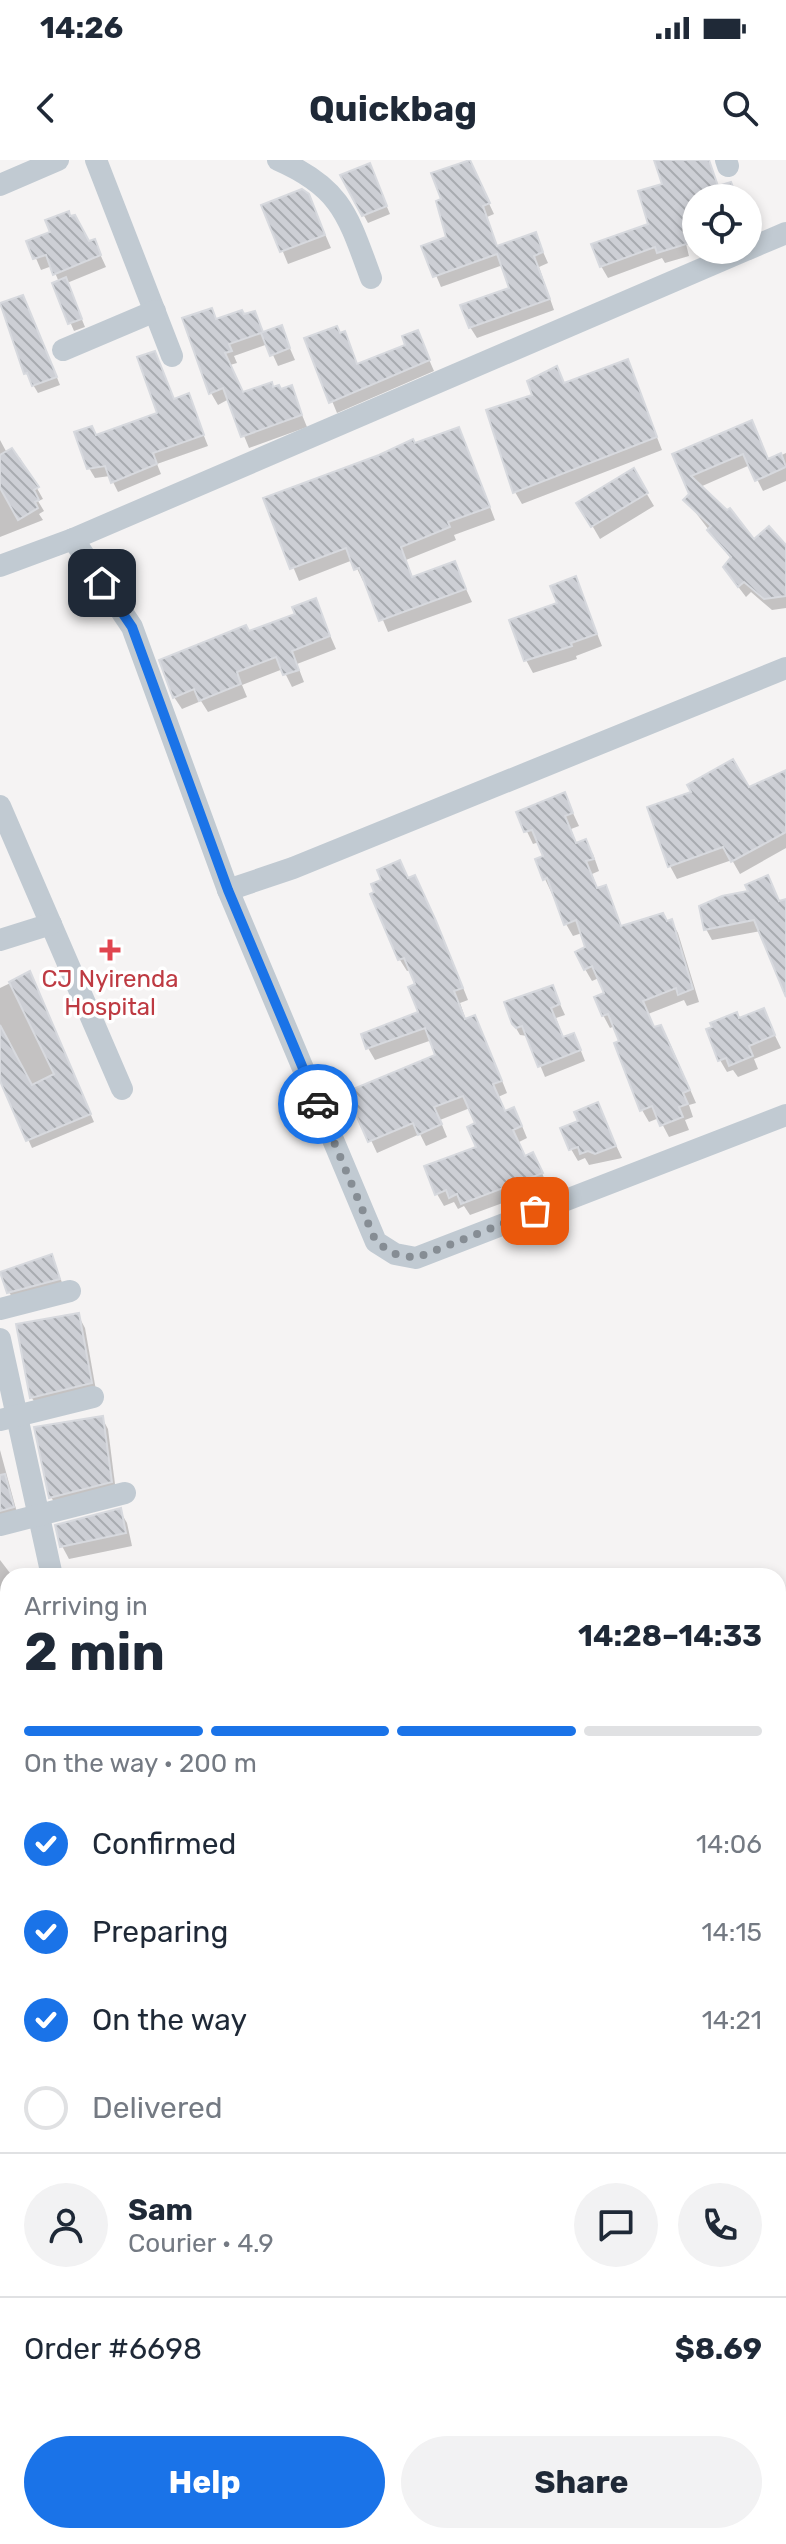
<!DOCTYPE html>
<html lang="en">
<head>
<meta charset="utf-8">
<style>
	:root { --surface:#fff; --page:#f2f2f3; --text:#1f2937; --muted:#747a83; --line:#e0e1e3; --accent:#1a73e8 }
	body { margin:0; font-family:Rubik,sans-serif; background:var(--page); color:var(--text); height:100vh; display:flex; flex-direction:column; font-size:30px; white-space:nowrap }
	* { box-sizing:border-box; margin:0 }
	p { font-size:26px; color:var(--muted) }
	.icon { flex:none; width:44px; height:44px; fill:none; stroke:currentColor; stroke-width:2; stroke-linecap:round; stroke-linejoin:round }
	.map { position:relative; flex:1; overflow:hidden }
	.drawer { position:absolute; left:0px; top:1408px; width:786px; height:976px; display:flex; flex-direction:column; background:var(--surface); border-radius:24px 24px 0 0; box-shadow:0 4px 12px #0003 }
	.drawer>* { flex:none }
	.tools { position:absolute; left:682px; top:24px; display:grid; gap:16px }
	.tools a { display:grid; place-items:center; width:80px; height:80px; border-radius:50%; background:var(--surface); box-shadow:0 4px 12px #0003; font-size:40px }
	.pin { position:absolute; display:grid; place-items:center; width:68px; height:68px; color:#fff; margin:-34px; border-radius:16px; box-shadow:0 4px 12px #0006 }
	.courier { position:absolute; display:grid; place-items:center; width:80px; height:80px; margin:-40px; border:6px solid #1a73e8; border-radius:50%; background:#fff; color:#222; box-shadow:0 2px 10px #0007 }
	.head em { font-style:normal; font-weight:700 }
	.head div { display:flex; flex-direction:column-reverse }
	.head { display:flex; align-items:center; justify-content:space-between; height:136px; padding:0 24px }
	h1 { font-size:52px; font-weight:700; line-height:60px }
	.bar { display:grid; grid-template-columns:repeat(4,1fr); gap:12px 8px; align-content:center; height:96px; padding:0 24px }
	.bar i { height:10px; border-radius:6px; background:var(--line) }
	.bar .current { background:var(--accent) }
	.bar p { grid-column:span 4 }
	.line { display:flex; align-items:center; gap:20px; padding:0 24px; border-top:2px solid var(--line) }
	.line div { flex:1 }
	.round { display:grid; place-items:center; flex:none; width:84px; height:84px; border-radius:42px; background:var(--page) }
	ol { padding:0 24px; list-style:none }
	li { display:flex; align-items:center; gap:24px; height:88px }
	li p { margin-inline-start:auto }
	li .icon { padding:8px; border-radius:50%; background:var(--accent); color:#fff; stroke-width:4 }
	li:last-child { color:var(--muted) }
	li i { width:44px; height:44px; border:4px solid var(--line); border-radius:50% }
	.cta { display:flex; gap:16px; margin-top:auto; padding:16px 24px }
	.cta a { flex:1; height:92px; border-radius:48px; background:var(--accent); color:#fff; font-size:32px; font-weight:700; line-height:92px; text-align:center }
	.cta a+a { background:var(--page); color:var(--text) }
	.status { display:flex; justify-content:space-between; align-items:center; height:56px; padding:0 40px; background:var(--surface); direction:ltr }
	.status svg { height:22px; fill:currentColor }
	header { display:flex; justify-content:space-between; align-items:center; height:104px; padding:0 24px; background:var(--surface); font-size:36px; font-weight:700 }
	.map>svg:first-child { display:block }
	.shadow { fill:#0003 }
	.building { fill:url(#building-back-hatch); stroke:#d7d9de; stroke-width:2 }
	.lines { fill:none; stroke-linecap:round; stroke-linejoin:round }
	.minor { stroke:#c1cad2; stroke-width:22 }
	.done { stroke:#868d94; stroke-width:8; stroke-dasharray:0 14.4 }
	.route { stroke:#1a73e8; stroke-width:10 }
	.health-dot { fill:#e0444e; stroke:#fff; stroke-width:3 }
	.labels { text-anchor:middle; stroke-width:7; stroke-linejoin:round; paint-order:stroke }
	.health-label { font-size:24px; fill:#be3a42; stroke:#fff }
</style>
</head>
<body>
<div class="status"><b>14:26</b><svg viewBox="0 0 49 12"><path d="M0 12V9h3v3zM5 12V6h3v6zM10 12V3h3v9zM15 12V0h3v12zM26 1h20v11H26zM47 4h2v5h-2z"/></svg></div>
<header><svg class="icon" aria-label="back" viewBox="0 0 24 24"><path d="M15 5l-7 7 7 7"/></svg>Quickbag<svg class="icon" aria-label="search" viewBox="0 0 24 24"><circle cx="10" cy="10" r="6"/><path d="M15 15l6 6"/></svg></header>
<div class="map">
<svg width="786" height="2384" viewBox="0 0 786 2384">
	<defs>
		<pattern id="building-back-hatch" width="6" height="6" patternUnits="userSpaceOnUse" patternTransform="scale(2)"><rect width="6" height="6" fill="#cdcfd5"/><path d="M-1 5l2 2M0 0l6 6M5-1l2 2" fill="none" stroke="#a8abb0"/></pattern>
	</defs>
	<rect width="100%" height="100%" fill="#f5f3f3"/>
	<!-- shadow -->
	<g class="shadow">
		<polygon points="656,0 683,0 712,13 720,28 730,24 738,38 696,38 696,81 686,84 689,96 665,103 662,98 608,118 601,106 650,65 664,25"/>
		<polygon points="369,5 390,54 368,63 342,16"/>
		<polygon points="474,12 494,54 487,57 498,88 535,74 548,103 539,107 554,150 477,178 470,167 511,129 503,105 441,127 424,87 449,78"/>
		<polygon points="308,35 331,88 288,104 264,46"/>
		<polygon points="94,81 106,107 67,123 85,167 74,171 54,124 59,122 52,106 41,110 29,82"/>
		<polygon points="211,150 218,161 254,153 264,173 281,168 295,200 278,206 268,184 234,196 237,203 230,205 243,234 291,228 307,267 249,288 229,239 218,245 211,233"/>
		<polygon points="417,172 434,211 337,253 307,180 344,174 358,205 407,186"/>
		<polygon points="44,186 60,225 38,233 26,213"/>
		<polygon points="154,193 175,241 188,236 208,286 157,304 161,314 118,332 110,316 95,318 89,308 96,277 159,254"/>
		<polygon points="627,202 662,290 522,344 515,332 534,236 557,209 565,225"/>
		<polygon points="758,275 769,301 786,293 786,321 763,331 750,305 700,327 753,382 786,388 786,448 772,450 751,432 746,437 733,420 732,400 686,340 692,334 675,295"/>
		<polygon points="0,280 7,293 20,298 43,339 38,341 44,351 39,354 43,360 0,377"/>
		<polygon points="465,282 495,360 454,375 456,380 406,400 413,418 454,403 472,442 388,472 366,420 363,421 353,400 299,421 265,339 415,286"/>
		<polygon points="633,311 654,346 600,379 579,343"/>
		<polygon points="575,418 602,486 576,496 577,499 533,513 526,500"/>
		<polygon points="315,441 336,489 297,504 304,522 292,527 283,509 242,525 247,537 208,552 201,541 182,549 174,537 249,474 298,455"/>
		<polygon points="786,613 786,688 740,714 732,700 677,719 670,706 749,630"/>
		<polygon points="564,634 579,666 571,669 577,685 585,682 593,694 599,711 592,714 598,730 605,728 612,740 622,768 671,761 678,773 699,842 687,846 684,840 648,854 655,869 661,867 668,879 696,943 689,945 693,957 685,960 689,970 669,977 659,958 649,962 642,950 616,884 622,882 615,866 610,868 603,855 607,834 599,818 592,821 585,809 588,788 582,773 573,776 566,764 545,719 545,697 539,682 533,684 518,653"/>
		<polygon points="409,720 421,730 442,775 468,840 460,843 466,860 481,869 507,933 498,937 505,953 520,961 527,978 519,982 525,998 539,1007 548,1026 470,1055 464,1046 458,1049 454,1042 444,1046 437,1034 479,988 478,964 470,948 440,960 447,977 426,986 420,974 377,993 349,933 438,896 432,880 375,900 368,888 421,853 411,810 407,811 400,800 372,735"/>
		<polygon points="786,741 786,831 761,771 712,780 706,769"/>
		<polygon points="29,814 94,962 32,988 0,917 0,828"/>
		<polygon points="552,827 565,855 556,858 564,879 579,886 585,901 545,917 528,876 520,875 513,863"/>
		<polygon points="763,851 781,888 754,899 758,909 738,917 733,910 727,912 720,900 714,868"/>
		<polygon points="597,945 622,998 589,1005 585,998 578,1001 571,989 580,962"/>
		<polygon points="51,1096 66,1132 16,1144 9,1132"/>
		<polygon points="78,1155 85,1168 97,1236 39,1250 32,1238"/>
		<polygon points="102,1258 108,1269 116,1332 57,1347 51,1337"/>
		<polygon points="0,1290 19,1360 0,1366"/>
		<polygon points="120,1351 127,1363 132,1386 69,1399 62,1386"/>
		<polygon points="0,1400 10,1413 4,1443 0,1442"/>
		<polygon points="71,1410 99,1416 70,1416"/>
		<polygon points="0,1471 8,1473 8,1507 0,1510"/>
		<polygon points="0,1547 8,1549 8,1631 0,1629"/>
		<polygon points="8,1651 8,1696 2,1686"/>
		<polygon points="778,2068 786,2069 786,2384 604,2384 577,2378 778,2376"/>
		<polygon points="0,2095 8,2097 8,2234 0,2232"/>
		<polygon points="0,2300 8,2302 8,2376 325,2376 360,2384 0,2384"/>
	</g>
	<!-- building -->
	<g class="building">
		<polygon points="470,0 490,43 483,46 497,86 536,72 543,92 534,96 550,139 469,168 460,145 509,128 497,94 433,117 421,86 446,77 436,41 441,39 431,13"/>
		<polygon points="654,0 709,0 718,26 731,22 737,38 696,38 696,81 657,93 655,87 600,107 591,84 648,64 638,31 662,24"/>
		<polygon points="370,3 387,46 362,56 340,15"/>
		<polygon points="302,29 309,34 325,75 280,92 261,45"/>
		<polygon points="69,51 70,56 75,55 89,81 95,79 101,95 53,115 46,95 33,99 26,81 50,72 45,60"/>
		<polygon points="66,117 82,159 68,164 52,123"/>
		<polygon points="23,135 57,217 32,226 27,213 24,214 0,143"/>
		<polygon points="212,148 216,159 242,150 244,154 255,151 263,172 282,165 290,188 270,196 261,173 229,184 232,191 225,193 243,232 272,222 273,227 279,225 281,229 292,225 302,255 241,277 223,228 209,234 182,158"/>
		<polygon points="337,166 340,173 345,171 357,204 405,185 402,176 418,170 430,200 329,243 304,178"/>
		<polygon points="155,191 174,239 189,233 204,275 153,293 157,304 111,323 105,306 87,309 74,272 92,266 96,275 157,253 137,197"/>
		<polygon points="628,199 657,277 513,333 486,250 532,235 527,221 557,206 564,223"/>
		<polygon points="752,260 768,299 781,293 786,307 755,321 743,294 691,316 727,350 730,348 754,379 769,366 786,385 786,436 764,439 744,422 738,427 723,407 731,397 707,370 711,366 683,340 689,334 672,294"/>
		<polygon points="459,267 490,347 448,362 450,367 401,387 412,417 455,401 466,429 379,461 359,408 354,410 346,388 290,409 263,338 379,295 413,279 415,283"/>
		<polygon points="12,288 39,327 34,330 39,340 35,342 38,348 18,360 0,328 0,295"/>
		<polygon points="634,308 648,333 591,367 576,343"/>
		<polygon points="576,416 597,474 571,483 572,486 524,501 509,460 557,443 550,426"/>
		<polygon points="316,438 330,476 292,491 299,510 283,515 276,497 237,512 241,524 199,541 194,529 173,538 159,500 246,465 249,471 295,454 292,447"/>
		<polygon points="733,599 749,627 786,610 786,672 731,702 723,687 668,707 647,647 691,632 687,625"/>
		<polygon points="565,632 573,653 565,656 576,683 586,679 594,699 586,701 597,728 606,725 621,766 663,753 667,761 672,759 693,829 678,835 676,828 643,841 654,867 661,865 690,930 683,933 688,944 679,947 683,957 660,966 652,946 640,951 614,883 619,881 608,854 602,856 594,837 604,833 592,806 584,810 575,792 585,787 576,760 564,765 547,718 543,720 535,699 543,696 532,670 524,672 516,652"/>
		<polygon points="400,700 408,718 415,715 436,761 463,828 454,831 465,859 475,855 502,921 493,924 505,951 514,947 522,966 513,970 525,996 533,992 543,1013 461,1044 457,1034 449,1038 446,1030 435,1035 424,1006 476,987 467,967 475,963 463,936 434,947 442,964 418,975 413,963 368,982 346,932 435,895 425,868 366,889 361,874 418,852 408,827 415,824 404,798 398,800 370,734 374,732 371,724 381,720 377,710"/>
		<polygon points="768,715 779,741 786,739 786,837 754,760 704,770 699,746 722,736 748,731 745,725"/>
		<polygon points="30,811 91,954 26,981 0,921 0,865 32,925 54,914 9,822"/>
		<polygon points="553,825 560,844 551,848 563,877 574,873 581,890 538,907 522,866 516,868 512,864 504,842"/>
		<polygon points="764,848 775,875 749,886 753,896 729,906 726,898 718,901 706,869 712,867 710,863 737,852 739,858"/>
		<polygon points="598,942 616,986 595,994 588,991 580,994 578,987 569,990 560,968 578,961 574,952"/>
		<polygon points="52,1094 60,1119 7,1133 0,1112"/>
		<polygon points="79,1153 92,1223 30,1238 16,1164"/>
		<polygon points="103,1256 112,1322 49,1338 34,1267"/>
		<polygon points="5,1314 14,1347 0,1351 0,1315"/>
		<polygon points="121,1348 126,1373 60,1387 55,1365"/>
	</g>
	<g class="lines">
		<!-- minor -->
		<g class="minor">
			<polyline points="96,0 172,196"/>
			<path d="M 278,0 C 342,28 348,56 371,118"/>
			<polyline points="726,0 728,6"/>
			<polyline points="0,25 58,0"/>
			<polyline points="748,89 786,73"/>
			<polyline points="63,190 155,151"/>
			<polyline points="73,379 132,467 228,730 376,1082 395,1094 416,1098 786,955"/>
			<polyline points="0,406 73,379 746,90"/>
			<polyline points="0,646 122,929"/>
			<polyline points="228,730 293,708 786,508"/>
			<polyline points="0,780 51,764"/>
			<polyline points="0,1149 70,1131"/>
			<polyline points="0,1179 52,1416"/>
			<polyline points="0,1260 93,1237"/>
			<polyline points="0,1365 125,1333"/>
			<polyline points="0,1445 8,1447"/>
			<polyline points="0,1508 8,1510"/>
			<polyline points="778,1677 786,1679"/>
			<polyline points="0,1855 8,1857"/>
			<polyline points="778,2028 786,2030"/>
		</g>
	</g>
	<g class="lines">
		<!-- done -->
		<polyline class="done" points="318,944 376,1082 395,1094 416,1098 535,1051"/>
		<!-- route -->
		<polyline class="route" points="102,423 132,467 228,730 318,944"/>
	</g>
	<!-- markers -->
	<path class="health-dot" d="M106 778h8v8h8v8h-8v8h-8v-8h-8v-8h8z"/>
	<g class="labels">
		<!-- health labels -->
		<g class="health-label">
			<text x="110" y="827">CJ Nyirenda<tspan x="110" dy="28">Hospital</tspan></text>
		</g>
	</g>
</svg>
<div class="tools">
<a><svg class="icon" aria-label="locate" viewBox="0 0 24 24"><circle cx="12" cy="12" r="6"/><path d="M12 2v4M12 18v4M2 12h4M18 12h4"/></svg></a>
</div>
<div class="pin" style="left:535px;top:1051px;background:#ea580c"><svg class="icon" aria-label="bag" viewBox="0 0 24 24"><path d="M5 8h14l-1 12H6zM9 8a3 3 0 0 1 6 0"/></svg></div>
<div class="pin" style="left:102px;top:423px;background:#1f2937"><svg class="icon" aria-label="home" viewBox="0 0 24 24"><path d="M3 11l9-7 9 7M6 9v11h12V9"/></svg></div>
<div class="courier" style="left:318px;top:944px"><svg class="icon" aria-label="car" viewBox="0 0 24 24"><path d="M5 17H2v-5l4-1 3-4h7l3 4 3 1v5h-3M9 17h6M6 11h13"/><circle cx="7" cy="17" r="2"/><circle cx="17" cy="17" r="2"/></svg></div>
<section class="drawer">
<div class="head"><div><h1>2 min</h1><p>Arriving in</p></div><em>14:28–14:33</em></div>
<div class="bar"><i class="current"></i><i class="current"></i><i class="current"></i><i></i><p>On the way · 200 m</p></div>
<ol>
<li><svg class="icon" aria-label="check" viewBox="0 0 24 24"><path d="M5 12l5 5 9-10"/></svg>Confirmed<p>14:06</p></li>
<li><svg class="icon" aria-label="check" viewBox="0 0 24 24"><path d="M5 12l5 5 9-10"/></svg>Preparing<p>14:15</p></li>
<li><svg class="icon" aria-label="check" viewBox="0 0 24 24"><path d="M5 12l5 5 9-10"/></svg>On the way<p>14:21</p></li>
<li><i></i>Delivered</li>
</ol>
<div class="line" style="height:144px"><a class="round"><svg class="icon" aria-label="person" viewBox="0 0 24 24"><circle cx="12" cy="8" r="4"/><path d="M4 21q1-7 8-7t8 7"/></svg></a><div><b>Sam</b><p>Courier · 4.9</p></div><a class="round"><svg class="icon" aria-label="chat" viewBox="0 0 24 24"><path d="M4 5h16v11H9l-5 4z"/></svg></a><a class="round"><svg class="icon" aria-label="phone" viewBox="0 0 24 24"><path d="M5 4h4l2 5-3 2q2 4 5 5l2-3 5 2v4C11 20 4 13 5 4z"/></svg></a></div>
<div class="line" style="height:104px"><div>Order #6698</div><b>$8.69</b></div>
<div class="cta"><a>Help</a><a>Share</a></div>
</section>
</div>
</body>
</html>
